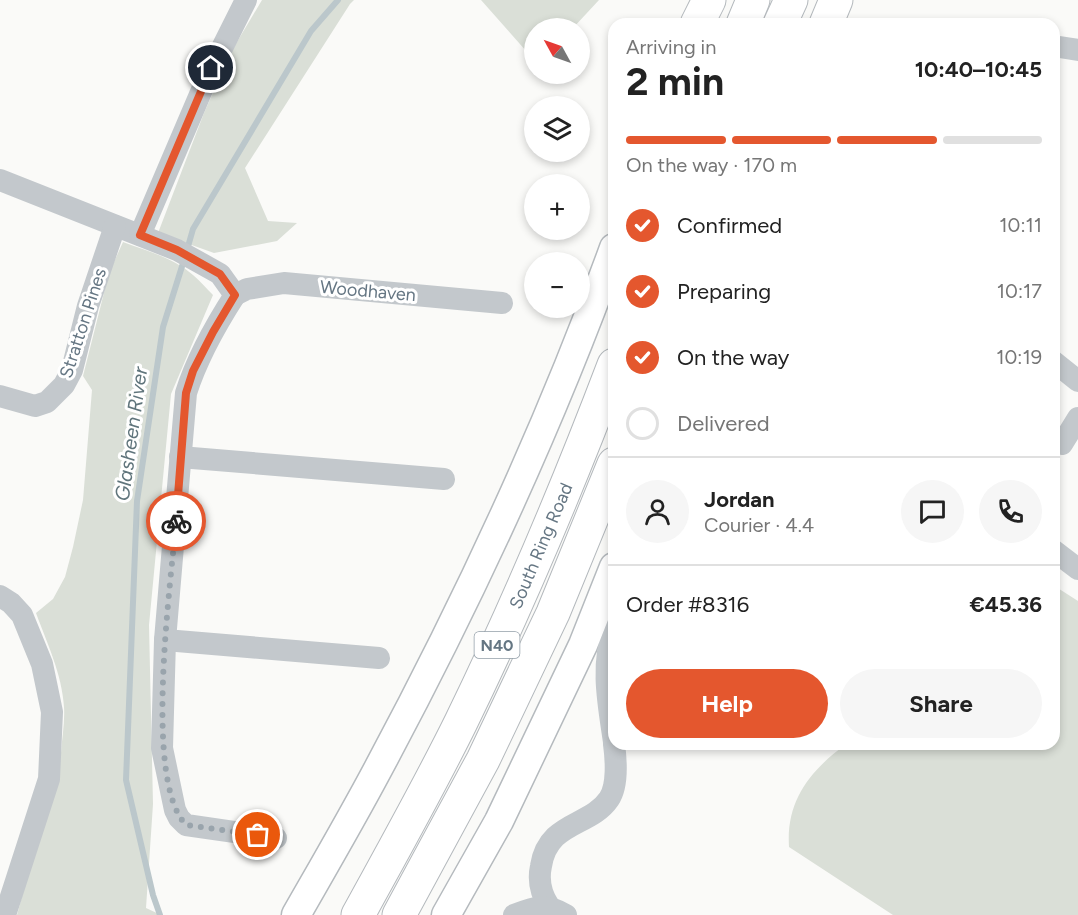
<!DOCTYPE html>
<html lang="en">
<head>
<meta charset="utf-8">
<style>
	:root { --surface:#fff; --page:#f6f6f6; --text:#222; --muted:#767676; --line:#e0e0e0; --accent:#e4572e }
	body { margin:0; font-family:Figtree,sans-serif; background:var(--page); color:var(--text); height:100vh; display:flex; flex-direction:column; font-size:22px; white-space:nowrap }
	* { box-sizing:border-box; margin:0 }
	p { font-size:20px; color:var(--muted) }
	.icon { flex:none; width:33px; height:33px; fill:none; stroke:currentColor; stroke-width:2; stroke-linecap:round; stroke-linejoin:round }
	.map { position:relative; flex:1; overflow:hidden }
	.details { position:absolute; left:608px; top:18px; width:452px; height:732px; display:flex; flex-direction:column; background:var(--surface); border-radius:18px; box-shadow:0 3px 9px #0003 }
	.details>* { flex:none }
	.needle { width:39px; rotate:310deg }
	.tools { position:absolute; left:524px; top:18px; display:grid; gap:12px }
	.tools a { display:grid; place-items:center; width:66px; height:66px; border-radius:50%; background:var(--surface); box-shadow:0 3px 9px #0003; font-size:30px }
	.pin { position:absolute; display:grid; place-items:center; width:51px; height:51px; color:#fff; margin:-26px; border:3px solid #fff; border-radius:50%; box-shadow:0 2px 6px #0007 }
	.courier { position:absolute; display:grid; place-items:center; width:60px; height:60px; margin:-30px; border:4px solid #e4572e; border-radius:50%; background:#fff; color:#222; box-shadow:0 2px 8px #0007 }
	.head em { font-style:normal; font-weight:700 }
	.head div { display:flex; flex-direction:column-reverse }
	.head { display:flex; align-items:center; justify-content:space-between; height:102px; padding:0 18px }
	h1 { font-size:39px; font-weight:700; line-height:45px }
	.bar { display:grid; grid-template-columns:repeat(4,1fr); gap:9px 6px; align-content:center; height:72px; padding:0 18px }
	.bar i { height:8px; border-radius:4px; background:var(--line) }
	.bar .current { background:var(--accent) }
	.bar p { grid-column:span 4 }
	.line { display:flex; align-items:center; gap:15px; padding:0 18px; border-top:2px solid var(--line) }
	.line div { flex:1 }
	.round { display:grid; place-items:center; flex:none; width:63px; height:63px; border-radius:32px; background:var(--page) }
	ol { padding:0 18px; list-style:none }
	li { display:flex; align-items:center; gap:18px; height:66px }
	li p { margin-inline-start:auto }
	li .icon { padding:6px; border-radius:50%; background:var(--accent); color:#fff; stroke-width:4 }
	li:last-child { color:var(--muted) }
	li i { width:33px; height:33px; border:3px solid var(--line); border-radius:50% }
	.action { display:flex; gap:12px; margin-top:auto; padding:12px 18px }
	.action a { flex:1; height:69px; border-radius:36px; background:var(--accent); color:#fff; font-size:24px; font-weight:700; line-height:69px; text-align:center }
	.action a+a { background:var(--page); color:var(--text) }
	.map>svg:first-child { display:block }
	.green { fill:#dadfd7 }
	.lines { fill:none; stroke-linecap:round; stroke-linejoin:round }
	.stream { stroke:#bbc7cb; stroke-width:6 }
	.major-casing { stroke:#b5babe; stroke-width:31 }
	.highway-casing { stroke:#b4b9bd; stroke-width:35 }
	.minor { stroke:#c3c8cc; stroke-width:22 }
	.major { stroke:#fff; stroke-width:28 }
	.highway { stroke:#fff; stroke-width:33 }
	.done { stroke:#99a4ac; stroke-width:6; stroke-dasharray:0 10.8 }
	.route { stroke:#e4572e; stroke-width:8 }
	.labels { text-anchor:middle; stroke-width:6; stroke-linejoin:round; paint-order:stroke }
	.shield { fill:#fff; stroke:#939fa8; stroke-width:1.5 }
	.shield-label { font-size:16px; font-weight:bold; fill:#657683 }
	.street-label { font-size:18px; fill:#657683; stroke:#fff }
	.water-label { font-size:20px; font-style:italic; fill:#60757c; stroke:#fff }
</style>
</head>
<body>
<div class="map">
<svg width="1078" height="915" viewBox="0 0 1078 915">
	<rect width="100%" height="100%" fill="#fafaf8"/>
	<!-- green -->
	<g class="green">
		<polygon points="262,0 354,0 350,4 245,168 268,221 297,223 277,241 214,253 158,233 204,113 231,52"/>
		<polygon points="481,0 599,0 573,28 534,28 534,60"/>
		<path d="M 123,242 C 147,251 174,258 193,275 C 200,281 207,289 213,295 L 171,394 L 149,625 L 153,804 L 146,908 L 161,915 L 17,915 L 61,753 C 62,738 65,722 64,707 C 62,674 47,643 36,613 L 53,599 L 65,577 L 73,547 L 83,500 L 92,390 L 83,376 L 109,273 Z"/>
		<path d="M 1053,585 L 1078,601 L 1078,915 L 893,915 L 789,847 C 786,800 810,771 846,744 L 1053,744 Z"/>
	</g>
	<g class="lines">
		<!-- stream -->
		<g class="stream">
			<polyline points="187,250 193,229 311,31 338,0"/>
			<polyline points="160,915 153,895 126,780 137,501 163,327 184,260"/>
		</g>
		<defs>
			<g id="major">
				<path d="M 296,915 C 324,866 352,818 378,769 C 467,603 550,425 614,248"/>
				<polyline points="446,915 499,821 583,645 614,567"/>
			</g>
			<g id="highway">
				<polyline points="697,24 709,0"/>
				<polyline points="743,24 753,0"/>
				<polyline points="780,24 791,0"/>
				<polyline points="826,24 836,0"/>
				<path d="M 358,915 C 393,851 429,787 461,722 C 518,605 568,486 614,365"/>
				<polyline points="399,915 483,760 553,613 614,464"/>
			</g>
		</defs>
		<!-- major casing -->
		<use href="#major" class="major-casing"/>
		<!-- highway casing -->
		<use href="#highway" class="highway-casing"/>
		<!-- minor -->
		<g class="minor">
			<polyline points="1053,46 1078,50"/>
			<path d="M 0,180 L 177,250 L 220,274 L 235,295 C 215,326 197,358 186,393 L 165,640 L 162,748 L 175,810 L 179,818 L 186,825 L 276,838"/>
			<polyline points="140,235 207,78 246,0"/>
			<polyline points="235,295 247,289 284,283 502,303"/>
			<polyline points="1053,361 1078,381"/>
			<polyline points="0,396 35,406 47,402 64,385 72,370 88,306 115,226"/>
			<polyline points="1062,444 1078,418"/>
			<polyline points="180,457 444,479"/>
			<polyline points="1053,550 1078,569"/>
			<polyline points="0,596 11,603 22,615 42,664 52,712 49,779 5,915"/>
			<path d="M 614,629 C 600,664 609,707 614,742"/>
			<polyline points="165,640 379,658"/>
			<path d="M 549,906 C 541,894 538,880 541,866 C 548,821 590,827 609,799 C 618,786 616,759 614,744"/>
			<path d="M 514,915 C 536,906 545,903 566,915"/>
		</g>
		<!-- major -->
		<use href="#major" class="major"/>
		<!-- highway -->
		<use href="#highway" class="highway"/>
	</g>
	<g class="lines">
		<!-- done -->
		<path class="done" d="M 176,521 C 171,585 143,780 186,825 L 258,835"/>
		<!-- route -->
		<polyline class="route" points="176,521 186,393 193,371 213,332 235,295 220,274 177,250 140,235 211,68"/>
	</g>
	<g class="labels">
		<!-- shield labels -->
		<rect class="shield" x="474.5" y="632" width="45" height="26" rx="4.5"/>
		<g class="shield-label">
			<text x="497" y="651">N40</text>
		</g>
		<!-- street labels -->
		<g class="street-label">
			<text transform="translate(368 291) rotate(5)" y="6">Woodhaven</text>
			<text transform="translate(83 323) rotate(-72)" y="6">Stratton Pines</text>
			<text transform="translate(541 546) rotate(-67)" y="6">South Ring Road</text>
		</g>
		<!-- water labels -->
		<g class="water-label">
			<text transform="translate(131 434) rotate(-82)" y="7">Glasheen River</text>
		</g>
	</g>
</svg>
<div class="tools">
<a><svg class="needle" viewBox="-14 -14 28 28"><path d="M0-13l5 13h-10z" fill="#e53935"/><path d="M0 13l5-13h-10z" fill="#767676"/></svg></a>
<a><svg class="icon" aria-label="layers" viewBox="0 0 24 24"><path d="M12 4l9 5-9 5-9-5zM3 14l9 5 9-5"/></svg></a>
<a>+</a>
<a>−</a>
</div>
<div class="pin" style="left:258px;top:835px;background:#ea580c"><svg class="icon" aria-label="bag" viewBox="0 0 24 24"><path d="M5 8h14l-1 12H6zM9 8a3 3 0 0 1 6 0"/></svg></div>
<div class="pin" style="left:211px;top:68px;background:#1f2937"><svg class="icon" aria-label="home" viewBox="0 0 24 24"><path d="M3 11l9-7 9 7M6 9v11h12V9"/></svg></div>
<div class="courier" style="left:176px;top:521px"><svg class="icon" aria-label="bike" viewBox="0 0 24 24"><circle cx="6" cy="16" r="4"/><circle cx="18" cy="16" r="4"/><path d="M6 16l4-8h5l3 8M10 8l3 8H6M13 5h3"/></svg></div>
<section class="details">
<div class="head"><div><h1>2 min</h1><p>Arriving in</p></div><em>10:40–10:45</em></div>
<div class="bar"><i class="current"></i><i class="current"></i><i class="current"></i><i></i><p>On the way · 170 m</p></div>
<ol>
<li><svg class="icon" aria-label="check" viewBox="0 0 24 24"><path d="M5 12l5 5 9-10"/></svg>Confirmed<p>10:11</p></li>
<li><svg class="icon" aria-label="check" viewBox="0 0 24 24"><path d="M5 12l5 5 9-10"/></svg>Preparing<p>10:17</p></li>
<li><svg class="icon" aria-label="check" viewBox="0 0 24 24"><path d="M5 12l5 5 9-10"/></svg>On the way<p>10:19</p></li>
<li><i></i>Delivered</li>
</ol>
<div class="line" style="height:108px"><a class="round"><svg class="icon" aria-label="person" viewBox="0 0 24 24"><circle cx="12" cy="8" r="4"/><path d="M4 21q1-7 8-7t8 7"/></svg></a><div><b>Jordan</b><p>Courier · 4.4</p></div><a class="round"><svg class="icon" aria-label="chat" viewBox="0 0 24 24"><path d="M4 5h16v11H9l-5 4z"/></svg></a><a class="round"><svg class="icon" aria-label="phone" viewBox="0 0 24 24"><path d="M5 4h4l2 5-3 2q2 4 5 5l2-3 5 2v4C11 20 4 13 5 4z"/></svg></a></div>
<div class="line" style="height:78px"><div>Order #8316</div><b>€45.36</b></div>
<div class="action"><a>Help</a><a>Share</a></div>
</section>
</div>
</body>
</html>
